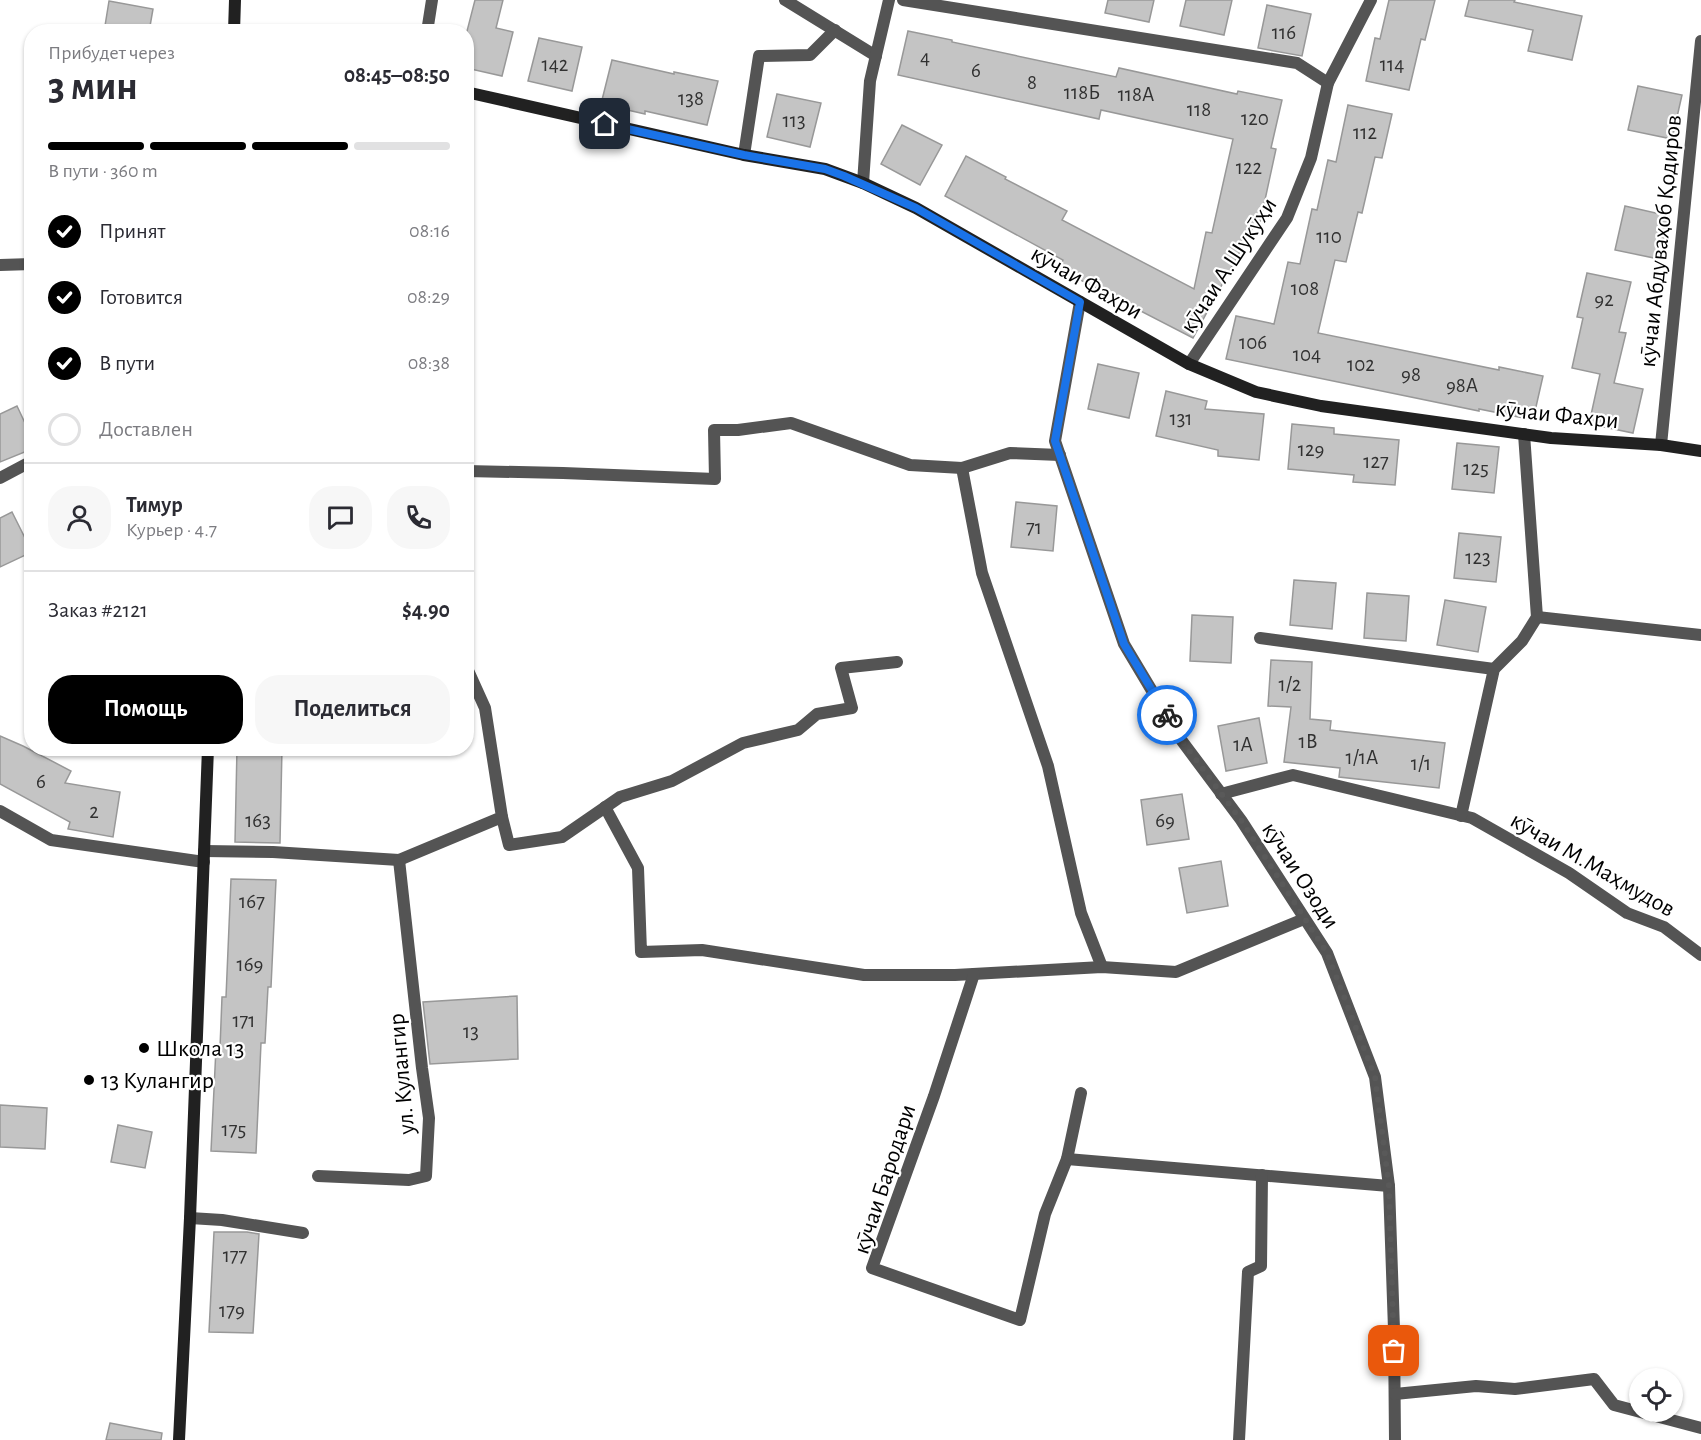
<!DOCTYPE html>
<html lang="ru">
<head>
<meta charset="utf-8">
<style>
	:root { --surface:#fff; --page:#f7f7f7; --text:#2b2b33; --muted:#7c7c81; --line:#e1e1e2; --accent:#000 }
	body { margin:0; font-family:"Alegreya Sans",sans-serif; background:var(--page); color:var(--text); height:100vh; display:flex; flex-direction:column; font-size:22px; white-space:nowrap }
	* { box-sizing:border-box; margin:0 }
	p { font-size:20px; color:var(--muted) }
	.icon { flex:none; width:33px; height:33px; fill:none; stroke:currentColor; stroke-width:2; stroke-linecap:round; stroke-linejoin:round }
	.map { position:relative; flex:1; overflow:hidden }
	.drawer { position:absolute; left:24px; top:24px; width:450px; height:732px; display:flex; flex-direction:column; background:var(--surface); border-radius:24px; box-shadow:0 2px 4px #0004 }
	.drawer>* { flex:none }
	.fabs { position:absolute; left:1629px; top:1368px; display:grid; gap:12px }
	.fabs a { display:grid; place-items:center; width:54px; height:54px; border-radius:50%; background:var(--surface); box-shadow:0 2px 4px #0004; font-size:30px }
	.pin { position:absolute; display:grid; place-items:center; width:51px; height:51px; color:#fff; margin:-26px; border-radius:12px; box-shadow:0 3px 9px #0006 }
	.courier { position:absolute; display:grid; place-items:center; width:60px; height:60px; margin:-30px; border:4px solid #1a73e8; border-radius:50%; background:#fff; color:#222; box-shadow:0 2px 8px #0007 }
	.overview em { font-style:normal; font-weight:700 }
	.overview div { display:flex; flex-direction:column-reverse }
	.overview { display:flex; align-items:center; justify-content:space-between; height:102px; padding:0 24px }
	h1 { font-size:39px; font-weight:700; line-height:45px }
	.bar { display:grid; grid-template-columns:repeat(4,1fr); gap:9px 6px; align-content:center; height:72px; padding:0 24px }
	.bar i { height:8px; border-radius:4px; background:var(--line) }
	.bar .on { background:var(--accent) }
	.bar p { grid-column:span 4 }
	.line { display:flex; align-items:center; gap:15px; padding:0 24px; border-top:2px solid var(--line) }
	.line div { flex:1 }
	.round { display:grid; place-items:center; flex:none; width:63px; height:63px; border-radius:24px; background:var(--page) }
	ol { padding:0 24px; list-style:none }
	li { display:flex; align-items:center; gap:18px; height:66px }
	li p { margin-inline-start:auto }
	li .icon { padding:6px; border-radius:50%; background:var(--accent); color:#fff; stroke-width:4 }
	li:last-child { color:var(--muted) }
	li i { width:33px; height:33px; border:3px solid var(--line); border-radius:50% }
	.action { display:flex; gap:12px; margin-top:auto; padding:12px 24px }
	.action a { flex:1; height:69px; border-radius:24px; background:var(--accent); color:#fff; font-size:24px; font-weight:700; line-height:69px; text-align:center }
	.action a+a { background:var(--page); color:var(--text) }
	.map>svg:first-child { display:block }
	.building { fill:#c4c4c4; stroke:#989898; stroke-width:1.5 }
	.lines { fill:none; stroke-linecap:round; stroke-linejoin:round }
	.street { stroke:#545454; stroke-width:12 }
	.secondary { stroke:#212121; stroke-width:12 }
	.done { stroke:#595959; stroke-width:6; stroke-dasharray:0 10.8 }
	.route { stroke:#1a73e8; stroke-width:8 }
	.poi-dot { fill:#000; stroke:#fff; stroke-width:2 }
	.labels { text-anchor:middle; stroke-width:4.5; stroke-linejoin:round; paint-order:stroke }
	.number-label { font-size:21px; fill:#313131 }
	.street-label { font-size:24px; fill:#000; stroke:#fff }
	.poi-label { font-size:24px; fill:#000; stroke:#fff; text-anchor:start }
</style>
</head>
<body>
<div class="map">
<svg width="1701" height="1440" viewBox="0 0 1701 1440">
	<rect width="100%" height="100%" fill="#fff"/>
	<!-- building -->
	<g class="building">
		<polygon points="475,0 503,0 496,28 513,32 502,76 466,68 466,35"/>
		<polygon points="1108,0 1154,0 1149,22 1105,13"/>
		<polygon points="1186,0 1232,0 1224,35 1180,26"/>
		<polygon points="1389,0 1435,0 1425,40 1421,39 1409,90 1366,81 1375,38 1380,39"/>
		<polygon points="1469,0 1515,0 1514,2 1582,16 1572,60 1528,51 1533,30 1465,16"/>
		<polygon points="109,1 153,9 149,32 104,32"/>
		<polygon points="1267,5 1311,14 1302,56 1258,48"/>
		<polygon points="908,31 952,40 952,42 1116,77 1119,68 1237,94 1238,91 1282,100 1271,148 1276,149 1260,223 1256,222 1193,338 1059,269 1063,260 945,196 966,156 1006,177 1005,179 1067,211 1062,220 1194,289 1206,232 1212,233 1233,139 1101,110 1099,119 898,75"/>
		<polygon points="539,38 582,47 572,91 528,81"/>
		<polygon points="612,60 674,74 674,72 718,81 707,125 645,111 645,114 601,104"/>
		<polygon points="1638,86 1682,95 1672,139 1628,130"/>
		<polygon points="777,94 821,103 810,147 767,137"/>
		<polygon points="1348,105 1392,114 1382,158 1375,157 1362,213 1358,212 1346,262 1335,260 1318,333 1499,370 1499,367 1543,376 1533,420 1479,409 1479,411 1226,359 1236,316 1274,324 1288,262 1300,264 1312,209 1317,210 1328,160 1336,162"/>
		<polygon points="902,125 942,145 920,185 881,164"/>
		<polygon points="1625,206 1669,216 1659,259 1615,250"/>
		<polygon points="1587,273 1631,282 1619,332 1626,333 1614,383 1643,389 1633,433 1589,424 1600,374 1572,368 1583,318 1577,317"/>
		<polygon points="1098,364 1139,373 1129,418 1088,409"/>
		<polygon points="1166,391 1207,401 1205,409 1264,414 1259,460 1218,456 1218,450 1156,436"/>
		<polygon points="17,406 32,438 32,449 0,462 0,414"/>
		<polygon points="1292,424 1334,428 1334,434 1399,440 1395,485 1353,482 1354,475 1288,469"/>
		<polygon points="1457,443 1499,447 1494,493 1452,489"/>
		<polygon points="1016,502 1057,506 1053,551 1011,547"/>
		<polygon points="12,512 32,552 0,567 0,518"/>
		<polygon points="1459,533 1501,537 1496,582 1454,578"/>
		<polygon points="1294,580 1336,583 1332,629 1290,625"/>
		<polygon points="1367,593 1409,596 1406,641 1364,638"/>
		<polygon points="1445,600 1486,607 1478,652 1437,645"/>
		<polygon points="1192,615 1233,617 1231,663 1190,661"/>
		<polygon points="1271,660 1312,662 1310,719 1331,721 1330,730 1445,743 1439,788 1339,777 1340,768 1284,762 1291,707 1268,706"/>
		<polygon points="1259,718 1267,763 1226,771 1218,726"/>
		<polygon points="0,736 23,746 71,771 65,783 120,792 113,837 68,829 70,822 0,784"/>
		<polygon points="237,748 282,748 280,843 235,842"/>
		<polygon points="1182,794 1189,839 1147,845 1141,800"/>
		<polygon points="1221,861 1228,906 1187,913 1179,868"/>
		<polygon points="231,879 276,880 271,987 268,987 265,1043 261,1043 256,1153 211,1151 216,1048 220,1048 222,997 226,997"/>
		<polygon points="517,996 518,1059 430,1064 423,1002"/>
		<polygon points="0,1105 47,1108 45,1149 0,1147"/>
		<polygon points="118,1125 152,1132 145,1168 111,1162"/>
		<polygon points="214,1232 247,1232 259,1234 253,1333 209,1332"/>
		<polygon points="110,1423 162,1433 161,1440 106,1440"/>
	</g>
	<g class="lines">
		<!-- street -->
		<g class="street">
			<polyline points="785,0 876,56"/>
			<polyline points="903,0 1297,63 1328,83"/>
			<polyline points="427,32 432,0"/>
			<polyline points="744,155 759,56 810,55 835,30"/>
			<polyline points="863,183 870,81 889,0"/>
			<polyline points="0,265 32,264"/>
			<polyline points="1080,302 1055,441 1124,644 1182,741 1241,820 1327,953 1375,1077 1389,1186 1394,1329 1395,1440"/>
			<polyline points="1189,364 1287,218 1311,158 1328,83 1371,0"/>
			<polyline points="1661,445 1701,41"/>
			<polyline points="962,468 982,573 1048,766 1081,913 1102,967"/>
			<polyline points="466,471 563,473 715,479 714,430 738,430 791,423 910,465 962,468 1010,453 1060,455"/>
			<polyline points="0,478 32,461"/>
			<polyline points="1537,617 1701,635"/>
			<polyline points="1260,638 1494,669"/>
			<polyline points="1221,794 1293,775 1472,818 1569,873 1627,913 1664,927 1701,955"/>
			<polyline points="605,807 638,868 641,952 702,950 864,975 955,975 1102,967 1176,972 1304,919"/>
			<polyline points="0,811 51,840 204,862"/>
			<polyline points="1461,816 1494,669 1522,641 1537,617 1524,434"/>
			<polyline points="502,817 509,845 562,837 620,797 672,781 743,743 798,730 817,714 852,708 841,668 897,662"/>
			<polyline points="204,851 273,852 399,860 502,817 485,708 466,666"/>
			<polyline points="974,974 934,1096 872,1268 1020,1320 1045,1214 1067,1159 1081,1093"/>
			<polyline points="1067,1159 1389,1186"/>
			<polyline points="318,1176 409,1180 426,1176 429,1118 422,1068 399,860"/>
			<polyline points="190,1218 222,1220 303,1233"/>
			<polyline points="1395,1394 1476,1386 1515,1389 1594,1379 1614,1405 1701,1428"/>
			<polyline points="1239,1440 1248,1272 1261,1266 1262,1175"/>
		</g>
		<!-- secondary -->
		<g class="secondary">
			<polyline points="234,32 235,0"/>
			<polyline points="466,92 744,155 825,169 863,183 916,208 1189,364 1256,392 1321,406 1551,438 1661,445 1701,451"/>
			<polyline points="179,1440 190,1218 208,748"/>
		</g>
	</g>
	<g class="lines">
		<!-- done -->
		<polyline class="done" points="1167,715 1182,741 1241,820 1327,953 1375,1077 1389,1186 1394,1351"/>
		<!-- route -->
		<polyline class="route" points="605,124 744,155 825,169 844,176 916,208 1080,302 1055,441 1124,644 1167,715"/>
	</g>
	<!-- markers -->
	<g class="poi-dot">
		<circle cx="144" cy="1048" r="6"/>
		<circle cx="89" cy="1080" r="6"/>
	</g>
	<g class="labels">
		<!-- number labels -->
		<g class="number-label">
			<text x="1284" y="39">116</text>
			<text x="925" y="64">4</text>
			<text x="555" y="71">142</text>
			<text x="1392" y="71">114</text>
			<text x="976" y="77">6</text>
			<text x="1032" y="89">8</text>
			<text x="1082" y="99">118Б</text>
			<text x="1136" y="101">118А</text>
			<text x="691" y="105">138</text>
			<text x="1199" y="116">118</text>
			<text x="1255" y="125">120</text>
			<text x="794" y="127">113</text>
			<text x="1365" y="139">112</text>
			<text x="1249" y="174">122</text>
			<text x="1329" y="243">110</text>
			<text x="1305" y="295">108</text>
			<text x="1604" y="306">92</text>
			<text x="1253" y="349">106</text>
			<text x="1307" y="361">104</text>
			<text x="1361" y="371">102</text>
			<text x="1411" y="381">98</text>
			<text x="1462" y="392">98А</text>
			<text x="1181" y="425">131</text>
			<text x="1311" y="456">129</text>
			<text x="1376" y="468">127</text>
			<text x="1476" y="475">125</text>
			<text x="1034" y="534">71</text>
			<text x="1478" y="564">123</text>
			<text x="1290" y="691">1/2</text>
			<text x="1308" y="748">1В</text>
			<text x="1243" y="751">1А</text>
			<text x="1362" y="764">1/1А</text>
			<text x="1421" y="770">1/1</text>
			<text x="41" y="788">6</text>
			<text x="94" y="818">2</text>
			<text x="258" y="827">163</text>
			<text x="1165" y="827">69</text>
			<text x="252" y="908">167</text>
			<text x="250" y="971">169</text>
			<text x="244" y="1027">171</text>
			<text x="471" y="1038">13</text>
			<text x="234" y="1136">175</text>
			<text x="235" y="1262">177</text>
			<text x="232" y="1317">179</text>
		</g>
		<!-- street labels -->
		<g class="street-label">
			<text transform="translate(1660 241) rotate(-84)" y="8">кӯчаи Абдуваҳоб Қодиров</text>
			<text transform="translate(1228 265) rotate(-57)" y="8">кӯчаи А.Шукӯҳи</text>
			<text transform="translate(1087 282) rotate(30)" y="8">кӯчаи Фахри</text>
			<text transform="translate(1557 414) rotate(6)" y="8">кӯчаи Фахри</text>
			<text transform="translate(1593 864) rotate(30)" y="8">кӯчаи М.Маҳмудов</text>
			<text transform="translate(1301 875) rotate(57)" y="8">кӯчаи Озоди</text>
			<text transform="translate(401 1074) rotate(-95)" y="8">ул. Кулангир</text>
			<text transform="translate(884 1179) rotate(-72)" y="8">кӯчаи Бародари</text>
		</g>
		<!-- poi labels -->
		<g class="poi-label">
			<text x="156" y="1056">Школа 13</text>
			<text x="101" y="1088">13 Кулангир</text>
		</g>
	</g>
</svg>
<div class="fabs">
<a><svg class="icon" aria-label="locate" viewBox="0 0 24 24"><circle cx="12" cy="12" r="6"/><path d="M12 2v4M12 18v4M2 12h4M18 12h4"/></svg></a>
</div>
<div class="pin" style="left:1394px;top:1351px;background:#ea580c"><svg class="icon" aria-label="bag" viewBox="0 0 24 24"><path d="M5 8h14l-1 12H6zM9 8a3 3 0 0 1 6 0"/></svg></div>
<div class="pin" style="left:605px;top:124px;background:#1f2937"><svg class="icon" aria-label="home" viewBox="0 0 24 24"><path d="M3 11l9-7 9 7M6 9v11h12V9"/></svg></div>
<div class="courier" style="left:1167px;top:715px"><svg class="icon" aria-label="bike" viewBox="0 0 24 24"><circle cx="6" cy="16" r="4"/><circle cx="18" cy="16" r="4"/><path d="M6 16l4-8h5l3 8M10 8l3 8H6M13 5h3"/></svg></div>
<section class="drawer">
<div class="overview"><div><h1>3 мин</h1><p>Прибудет через</p></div><em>08:45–08:50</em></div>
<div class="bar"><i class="on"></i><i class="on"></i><i class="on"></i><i></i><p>В пути · 360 m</p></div>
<ol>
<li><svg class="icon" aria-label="check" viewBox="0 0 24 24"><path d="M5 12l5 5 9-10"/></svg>Принят<p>08:16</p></li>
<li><svg class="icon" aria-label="check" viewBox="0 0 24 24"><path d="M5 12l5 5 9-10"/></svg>Готовится<p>08:29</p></li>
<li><svg class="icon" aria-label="check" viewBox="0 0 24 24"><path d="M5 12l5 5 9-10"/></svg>В пути<p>08:38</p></li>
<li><i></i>Доставлен</li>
</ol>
<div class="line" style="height:108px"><a class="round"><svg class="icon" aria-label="person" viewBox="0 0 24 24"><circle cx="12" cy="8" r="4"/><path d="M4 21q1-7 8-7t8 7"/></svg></a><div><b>Тимур</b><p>Курьер · 4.7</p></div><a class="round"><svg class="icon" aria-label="chat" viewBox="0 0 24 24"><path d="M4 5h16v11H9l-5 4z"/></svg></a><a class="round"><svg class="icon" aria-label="phone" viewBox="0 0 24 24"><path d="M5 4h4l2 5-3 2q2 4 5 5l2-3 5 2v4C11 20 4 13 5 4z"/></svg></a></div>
<div class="line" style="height:78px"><div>Заказ #2121</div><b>$4.90</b></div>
<div class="action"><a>Помощь</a><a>Поделиться</a></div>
</section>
</div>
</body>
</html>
